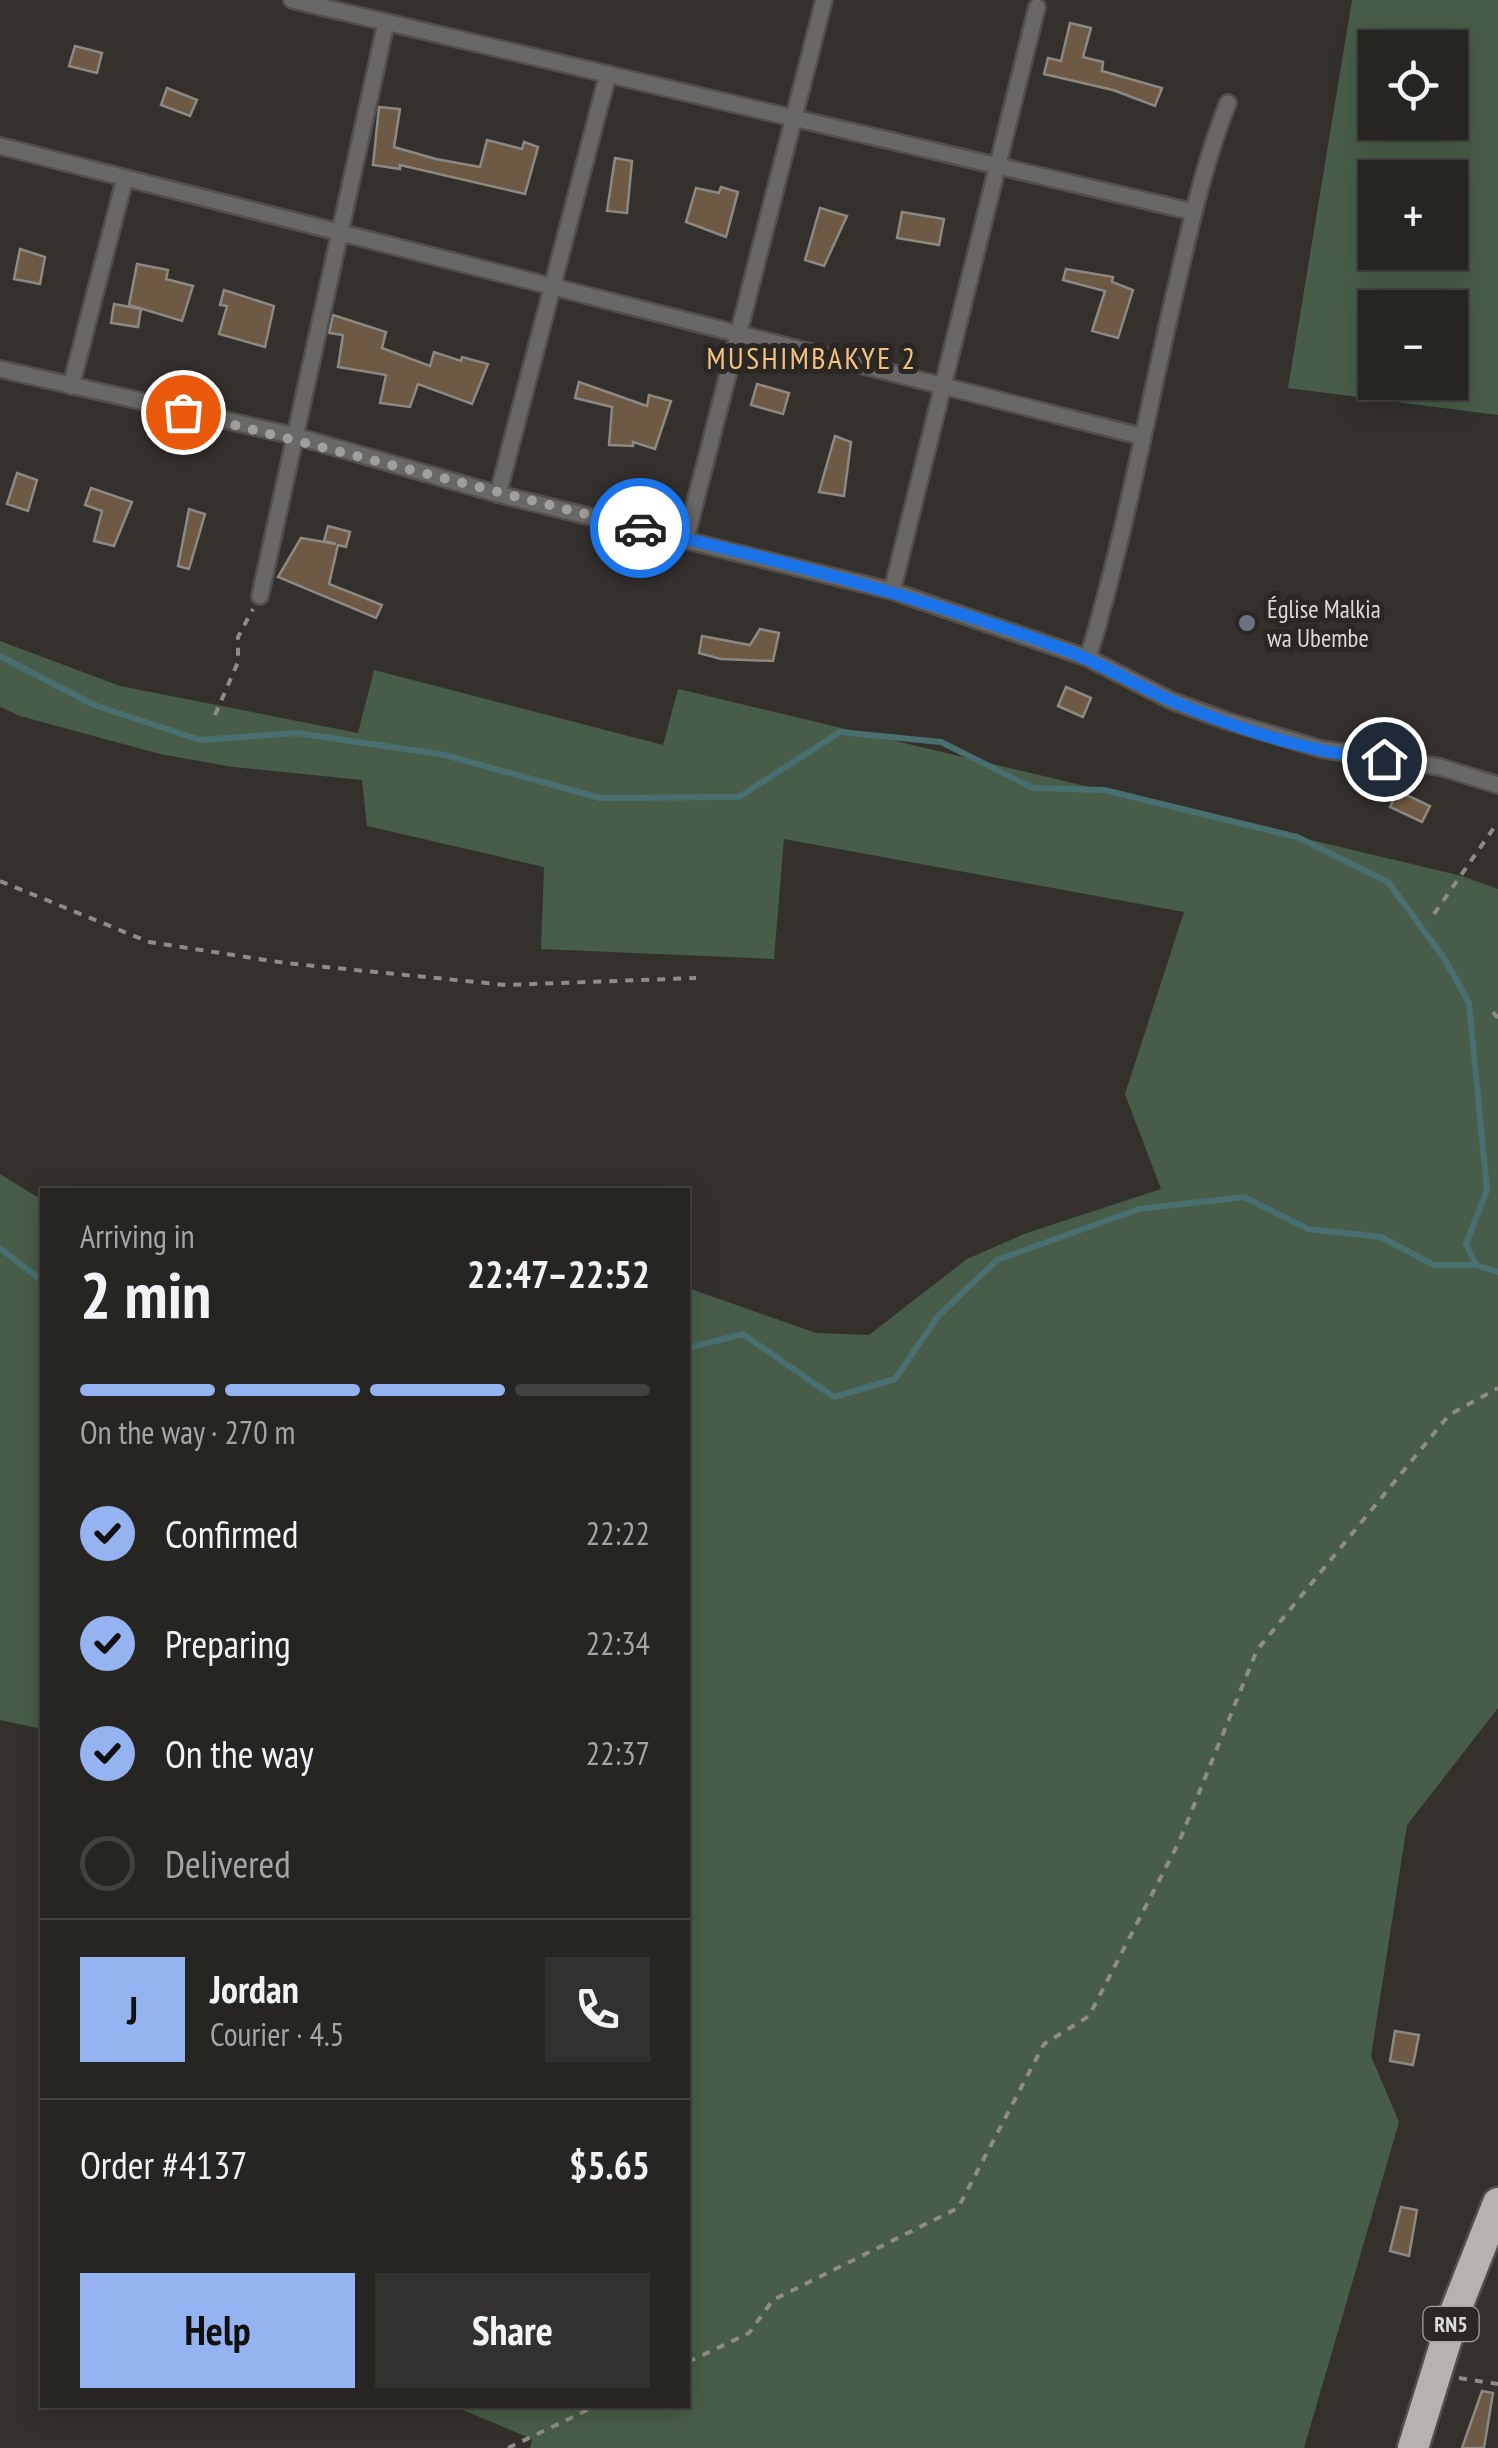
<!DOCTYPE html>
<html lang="en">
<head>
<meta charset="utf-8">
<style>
	:root { --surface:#272522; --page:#33312f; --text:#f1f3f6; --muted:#a4a5a5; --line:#434240; --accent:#95b2f1 }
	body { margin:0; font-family:"PT Sans Narrow",sans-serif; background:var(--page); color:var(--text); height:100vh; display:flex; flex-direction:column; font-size:38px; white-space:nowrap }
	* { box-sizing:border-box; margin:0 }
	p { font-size:32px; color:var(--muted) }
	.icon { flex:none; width:55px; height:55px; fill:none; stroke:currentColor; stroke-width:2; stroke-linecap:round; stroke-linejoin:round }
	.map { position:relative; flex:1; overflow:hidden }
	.details { position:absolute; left:40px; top:1188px; width:650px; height:1220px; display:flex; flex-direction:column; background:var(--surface); border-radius:0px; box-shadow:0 5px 25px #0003,0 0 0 2px var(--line) }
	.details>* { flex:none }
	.buttons { position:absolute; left:1358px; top:30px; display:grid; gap:20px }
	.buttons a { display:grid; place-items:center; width:110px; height:110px; border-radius:0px; background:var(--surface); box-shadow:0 5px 25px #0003,0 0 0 2px var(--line); font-size:50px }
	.pin { position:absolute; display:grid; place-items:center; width:85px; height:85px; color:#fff; margin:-42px; border:5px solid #fff; border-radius:50%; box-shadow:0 2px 10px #0007 }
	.courier { position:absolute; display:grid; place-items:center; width:100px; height:100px; margin:-50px; border:8px solid #1a73e8; border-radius:50%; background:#fff; color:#222; box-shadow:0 2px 12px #0007 }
	.headline em { font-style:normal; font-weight:700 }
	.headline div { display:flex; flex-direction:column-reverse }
	.headline { display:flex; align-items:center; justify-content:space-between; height:170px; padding:0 40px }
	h1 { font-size:65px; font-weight:700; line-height:75px }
	.bar { display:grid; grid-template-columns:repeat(4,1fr); gap:15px 10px; align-content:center; height:120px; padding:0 40px }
	.bar i { height:12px; border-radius:8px; background:var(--line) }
	.bar .selected { background:var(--accent) }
	.bar p { grid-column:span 4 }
	.line { display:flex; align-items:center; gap:25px; padding:0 40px; border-top:2px solid var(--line) }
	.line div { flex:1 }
	.round { display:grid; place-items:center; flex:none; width:105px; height:105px; border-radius:0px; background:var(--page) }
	ol { padding:0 40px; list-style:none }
	li { display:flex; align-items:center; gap:30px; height:110px }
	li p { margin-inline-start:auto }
	li .icon { padding:10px; border-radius:50%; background:var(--accent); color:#111; stroke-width:4 }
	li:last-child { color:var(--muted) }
	li i { width:55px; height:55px; border:5px solid var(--line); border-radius:50% }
	.cta { display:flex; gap:20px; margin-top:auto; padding:20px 40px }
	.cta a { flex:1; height:115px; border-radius:0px; background:var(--accent); color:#111; font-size:40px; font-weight:700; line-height:115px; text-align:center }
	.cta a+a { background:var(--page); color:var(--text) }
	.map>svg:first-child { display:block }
	.green { fill:#485d49; fill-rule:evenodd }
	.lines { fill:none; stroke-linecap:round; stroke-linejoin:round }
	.stream { stroke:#496f71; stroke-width:6 }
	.building { fill:#6e5a44; stroke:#8c8985; stroke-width:2.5 }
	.street-casing { stroke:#524f4c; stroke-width:20 }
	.highway-casing { stroke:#524f4c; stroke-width:35 }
	.path { stroke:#8e8b89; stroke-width:4; stroke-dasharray:8 8; stroke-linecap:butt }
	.street { stroke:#696866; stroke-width:15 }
	.highway { stroke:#b6b3af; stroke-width:30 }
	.done { stroke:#a19f9c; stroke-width:10; stroke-dasharray:0 18 }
	.route { stroke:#1a73e8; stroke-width:12 }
	.worship-dot { fill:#6b7280; stroke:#2a2724; stroke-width:4 }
	.labels { text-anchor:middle; stroke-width:10; stroke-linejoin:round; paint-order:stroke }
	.shield { fill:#2a2724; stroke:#a7a4a2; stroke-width:2.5 }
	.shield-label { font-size:22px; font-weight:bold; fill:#dcdad8 }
	.poi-label { font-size:25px; fill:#dcdad8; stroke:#2a2724; text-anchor:start }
	.quarter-label { font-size:30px; letter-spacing:2.5px; fill:#f4c281; stroke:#2a2724 }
</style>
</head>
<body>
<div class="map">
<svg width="1498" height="2448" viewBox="0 0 1498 2448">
	<rect width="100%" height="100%" fill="#34312d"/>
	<!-- green -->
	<g class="green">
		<path d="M 1352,0 L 1498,0 L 1498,415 L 1288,388 ZM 1375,48 L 1450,48 L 1450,122 L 1375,122 ZM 1375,178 L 1450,178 L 1450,252 L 1375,252 ZM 1375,308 L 1450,308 L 1450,382 L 1375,382 Z"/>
		<polygon points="0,641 120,686 358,733 374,670 663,745 678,689 1462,876 1498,889 1498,1708 1407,1825 1371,2056 1399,2122 1304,2448 530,2448 532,2439 451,2405 688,2405 688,1288 816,1333 869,1335 967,1259 1024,1234 1161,1189 1125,1094 1184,912 784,839 774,959 541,949 544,867 367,826 362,780 233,767 160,754 20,716 0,707"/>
		<polygon points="0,1174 42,1200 42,1729 0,1720"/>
	</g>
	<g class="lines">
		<!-- stream -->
		<g class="stream">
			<polyline points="0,656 94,705 200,740 297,733 445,755 600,798 739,797 840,732 941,742 1033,788 1104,790 1297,837 1388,882 1444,958 1469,1003 1487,1190 1466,1244 1476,1265"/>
			<polyline points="0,1248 42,1281"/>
			<polyline points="688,1348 743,1334 834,1397 895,1379 939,1315 997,1260 1139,1209 1244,1197 1308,1229 1381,1237 1434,1265 1476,1265 1498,1272"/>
		</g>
	</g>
	<!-- building -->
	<g class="building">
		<polygon points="1070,23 1091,28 1083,57 1103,62 1102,71 1162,88 1155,106 1113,90 1044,74 1048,58 1061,61"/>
		<polygon points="75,46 102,53 97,73 69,66"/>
		<polygon points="167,88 197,100 190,116 161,105"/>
		<polygon points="379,107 400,109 394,147 436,159 480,167 487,140 522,149 524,142 538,147 525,194 400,165 400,169 373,165"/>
		<polygon points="615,158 632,161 627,213 607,211"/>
		<polygon points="721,187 738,192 726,237 686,222 696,188 719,193"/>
		<polygon points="820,208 847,216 824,266 805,260"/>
		<polygon points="902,212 944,219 939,245 897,238"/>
		<polygon points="20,249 45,257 40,284 14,279"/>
		<polygon points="137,264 168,270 166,279 193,286 182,321 129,305"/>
		<polygon points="1066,269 1113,277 1112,282 1133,290 1118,338 1092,331 1105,291 1063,280"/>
		<polygon points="224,290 274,306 265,347 219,334 227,306 220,305"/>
		<polygon points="114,304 141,309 138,327 111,323"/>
		<polygon points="333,315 386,332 382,348 430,366 434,352 461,361 462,357 488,364 472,404 418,384 410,407 380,403 386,375 338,367 343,335 329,333"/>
		<polygon points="579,382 647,406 649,395 671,401 655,449 633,442 633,446 609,445 612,407 575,398"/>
		<polygon points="757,384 789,393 783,414 751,405"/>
		<polygon points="835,436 851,442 844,496 819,492"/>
		<polygon points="17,473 37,480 28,511 7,504"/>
		<polygon points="91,488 132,502 114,546 94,541 102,511 85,505"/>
		<polygon points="189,509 205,514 189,569 178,566"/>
		<polygon points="328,526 350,532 346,547 338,545 329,584 382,605 376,618 278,577 301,538 336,544 324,541"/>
		<polygon points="760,629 779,633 773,661 721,659 699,653 702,636 750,645"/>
		<polygon points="1066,687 1091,698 1083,717 1058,706"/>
		<polygon points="1398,791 1430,806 1422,822 1390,807"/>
		<polygon points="1395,2031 1419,2035 1413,2065 1390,2061"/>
		<polygon points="1401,2207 1417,2210 1409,2256 1390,2251"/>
		<polygon points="1482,2391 1493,2393 1484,2448 1462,2448"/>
	</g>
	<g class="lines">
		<defs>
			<g id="street">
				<polyline points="292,0 1194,212"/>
				<polyline points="0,146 1140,436"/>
				<polyline points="0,369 295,436 498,494 892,591 1088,658 1172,701 1227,721 1321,749 1440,767 1498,785"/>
				<polyline points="71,386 125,178"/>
				<polyline points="498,494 608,74"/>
				<polyline points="686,538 824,0"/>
				<polyline points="892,591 1037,7"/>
				<polyline points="260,596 386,23"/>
				<path d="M 1088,658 C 1126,534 1148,405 1178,279 C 1192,219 1205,160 1228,103"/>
			</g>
			<polyline id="highway" points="1413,2448 1455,2312 1498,2203"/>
		</defs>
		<!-- street casing -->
		<use href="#street" class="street-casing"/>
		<!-- highway casing -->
		<use href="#highway" class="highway-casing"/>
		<!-- path -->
		<g class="path">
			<polyline points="215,715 238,662 238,637 253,609"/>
			<polyline points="0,881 149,942 285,963 506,985 696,978"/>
			<polyline points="1434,914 1498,822"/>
			<polyline points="1493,1012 1498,1018"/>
			<polyline points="688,2362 749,2333 773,2300 958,2208 1044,2044 1089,2016 1179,1842 1257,1650 1449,1415 1498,1388"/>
			<polyline points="1459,2378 1498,2384"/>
			<polyline points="508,2448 598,2405"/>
		</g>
		<!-- street -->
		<use href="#street" class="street"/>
		<!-- highway -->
		<use href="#highway" class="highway"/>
	</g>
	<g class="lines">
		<!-- done -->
		<polyline class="done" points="183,412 640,528"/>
		<!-- route -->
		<path class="route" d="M 640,528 C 783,561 925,598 1063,649 C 1101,663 1135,685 1172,701 C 1237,729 1313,754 1384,759"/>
	</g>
	<!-- markers -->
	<circle class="worship-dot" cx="1247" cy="623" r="10"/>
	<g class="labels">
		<!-- shield labels -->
		<rect class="shield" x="1423.5" y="2307" width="55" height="34" rx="8"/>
		<g class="shield-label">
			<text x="1451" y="2332">RN5</text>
		</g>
		<!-- poi labels -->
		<g class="poi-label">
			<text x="1267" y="618">Église Malkia<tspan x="1267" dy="29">wa Ubembe</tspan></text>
		</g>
		<!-- quarter labels -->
		<g class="quarter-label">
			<text x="812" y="369">MUSHIMBAKYE 2</text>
		</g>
	</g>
</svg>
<div class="buttons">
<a><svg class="icon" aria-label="locate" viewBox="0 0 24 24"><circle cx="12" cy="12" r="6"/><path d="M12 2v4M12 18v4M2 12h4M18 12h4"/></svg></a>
<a>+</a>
<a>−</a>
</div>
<div class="pin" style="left:183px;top:412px;background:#ea580c"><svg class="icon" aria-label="bag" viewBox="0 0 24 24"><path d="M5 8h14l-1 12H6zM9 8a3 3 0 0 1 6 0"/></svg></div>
<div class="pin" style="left:1384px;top:759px;background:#1f2937"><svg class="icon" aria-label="home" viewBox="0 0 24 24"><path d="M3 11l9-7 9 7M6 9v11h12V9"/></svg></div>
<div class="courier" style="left:640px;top:528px"><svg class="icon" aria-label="car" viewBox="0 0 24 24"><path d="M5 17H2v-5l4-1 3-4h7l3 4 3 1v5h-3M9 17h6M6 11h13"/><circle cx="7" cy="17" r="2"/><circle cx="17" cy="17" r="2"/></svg></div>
<section class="details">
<div class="headline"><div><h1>2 min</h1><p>Arriving in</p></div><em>22:47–22:52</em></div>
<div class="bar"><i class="selected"></i><i class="selected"></i><i class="selected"></i><i></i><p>On the way · 270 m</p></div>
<ol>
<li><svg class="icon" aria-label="check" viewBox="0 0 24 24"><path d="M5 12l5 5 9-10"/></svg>Confirmed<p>22:22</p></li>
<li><svg class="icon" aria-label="check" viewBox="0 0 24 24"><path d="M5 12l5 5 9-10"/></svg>Preparing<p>22:34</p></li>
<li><svg class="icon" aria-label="check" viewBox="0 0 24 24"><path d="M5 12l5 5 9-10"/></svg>On the way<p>22:37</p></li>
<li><i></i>Delivered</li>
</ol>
<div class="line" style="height:180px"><b class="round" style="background:var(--accent);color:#111">J</b><div><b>Jordan</b><p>Courier · 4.5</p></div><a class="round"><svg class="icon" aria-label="phone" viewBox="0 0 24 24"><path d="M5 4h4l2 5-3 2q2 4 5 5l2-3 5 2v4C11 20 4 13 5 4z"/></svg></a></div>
<div class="line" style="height:130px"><div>Order #4137</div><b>$5.65</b></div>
<div class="cta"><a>Help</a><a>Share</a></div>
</section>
</div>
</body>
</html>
